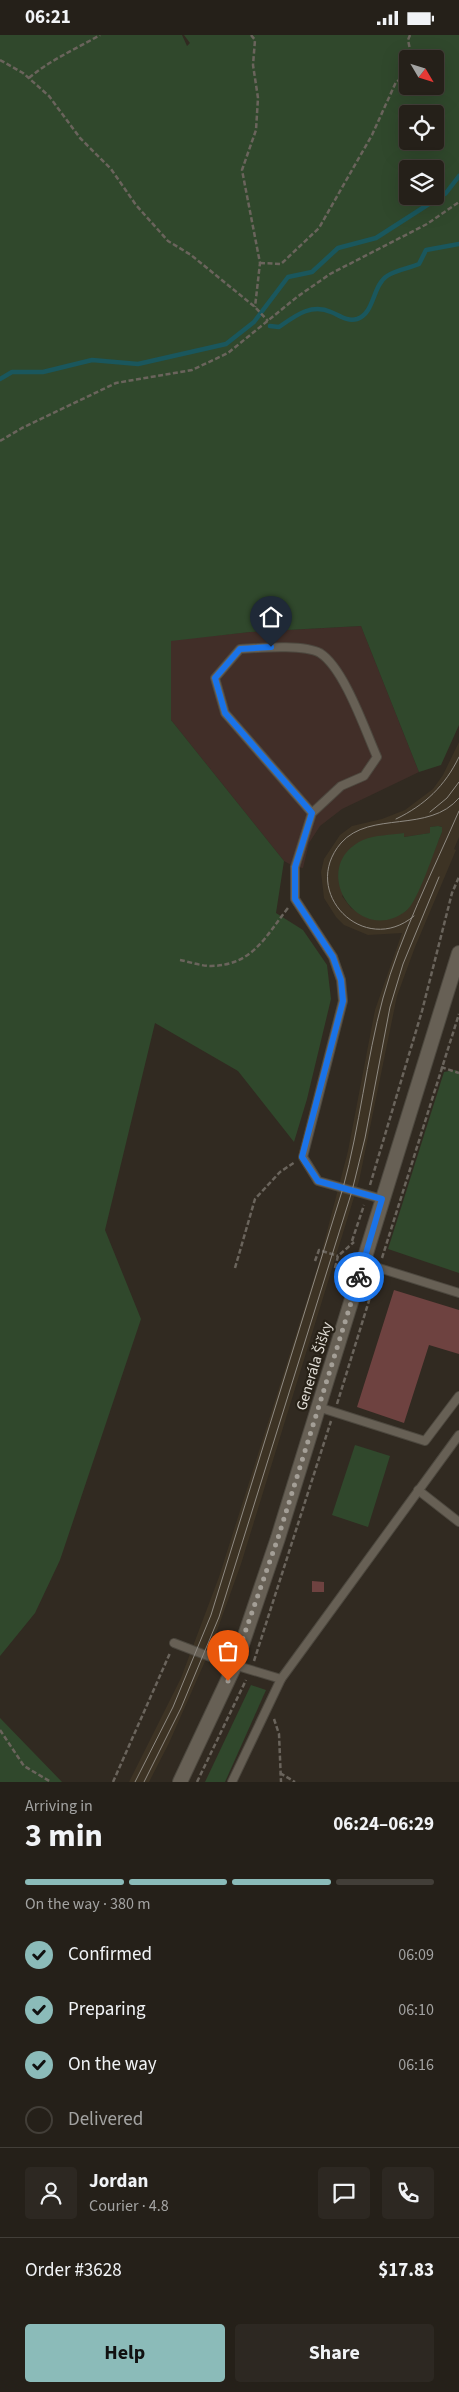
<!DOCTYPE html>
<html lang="en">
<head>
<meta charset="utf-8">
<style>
	:root { --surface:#252019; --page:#2d2822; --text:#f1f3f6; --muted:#a3a3a2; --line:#423e38; --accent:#8bbbb9 }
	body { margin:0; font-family:"Source Sans 3",sans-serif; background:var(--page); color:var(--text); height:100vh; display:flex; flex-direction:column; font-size:19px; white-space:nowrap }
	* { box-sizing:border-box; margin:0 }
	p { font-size:16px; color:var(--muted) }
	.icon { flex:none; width:28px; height:28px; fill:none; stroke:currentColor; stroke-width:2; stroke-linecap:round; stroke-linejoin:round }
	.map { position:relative; height:1747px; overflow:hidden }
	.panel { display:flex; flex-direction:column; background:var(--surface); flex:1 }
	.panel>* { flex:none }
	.needle { width:32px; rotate:128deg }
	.buttons { position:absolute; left:399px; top:15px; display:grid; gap:10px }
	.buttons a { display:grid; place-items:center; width:45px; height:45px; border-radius:5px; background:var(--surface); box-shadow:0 5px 20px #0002,0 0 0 1px var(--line); font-size:25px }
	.pin { position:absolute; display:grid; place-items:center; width:42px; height:42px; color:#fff; margin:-51px -21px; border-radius:50% 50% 50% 0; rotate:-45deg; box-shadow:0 0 5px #0007 }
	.pin .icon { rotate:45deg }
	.courier { position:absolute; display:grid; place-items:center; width:50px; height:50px; margin:-25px; border:4px solid #1a73e8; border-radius:50%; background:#fff; color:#222; box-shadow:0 1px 6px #0007 }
	.summary em { font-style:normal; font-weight:700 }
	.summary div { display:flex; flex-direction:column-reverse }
	.summary { display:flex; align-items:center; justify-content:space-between; height:85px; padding:0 25px }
	h1 { font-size:32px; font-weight:700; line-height:38px }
	.bar { display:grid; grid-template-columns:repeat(4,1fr); gap:8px 5px; align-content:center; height:60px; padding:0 25px }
	.bar i { height:6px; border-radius:4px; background:var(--line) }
	.bar .selected { background:var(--accent) }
	.bar p { grid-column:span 4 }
	.line { display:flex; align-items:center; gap:12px; padding:0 25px; border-top:1px solid var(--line) }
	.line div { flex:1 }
	.round { display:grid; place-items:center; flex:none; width:52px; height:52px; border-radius:5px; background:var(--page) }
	ol { padding:0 25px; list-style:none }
	li { display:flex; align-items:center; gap:15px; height:55px }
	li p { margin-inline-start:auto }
	li .icon { padding:5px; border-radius:50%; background:var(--accent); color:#111; stroke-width:4 }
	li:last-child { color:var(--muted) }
	li i { width:28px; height:28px; border:2px solid var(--line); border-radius:50% }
	.button { display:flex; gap:10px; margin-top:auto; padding:10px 25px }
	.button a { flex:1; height:58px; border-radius:5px; background:var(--accent); color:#111; font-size:20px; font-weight:700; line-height:58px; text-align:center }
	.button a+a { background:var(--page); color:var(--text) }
	.status { display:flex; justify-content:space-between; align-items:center; height:35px; padding:0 25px; background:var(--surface); direction:ltr }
	.status svg { height:14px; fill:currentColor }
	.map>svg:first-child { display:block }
	.built { fill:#3d3324; fill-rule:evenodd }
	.industrial { fill:#412e28 }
	.green { fill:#30482c; fill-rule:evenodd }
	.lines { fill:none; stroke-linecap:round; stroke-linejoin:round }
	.stream { stroke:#1a575d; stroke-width:4.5 }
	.building { fill:#6e4240 }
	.service-casing { stroke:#4d483f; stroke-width:10 }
	.secondary-casing { stroke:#4d483f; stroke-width:16 }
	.path { stroke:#6a645c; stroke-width:2.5; stroke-dasharray:5 2.5; stroke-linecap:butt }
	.service { stroke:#676055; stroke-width:8 }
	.secondary { stroke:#676055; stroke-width:14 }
	.tram { stroke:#908b83; stroke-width:1 }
	.done { stroke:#a49f97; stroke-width:5; stroke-dasharray:0 9 }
	.route { stroke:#1a73e8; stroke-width:6 }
	.labels { text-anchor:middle; stroke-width:4.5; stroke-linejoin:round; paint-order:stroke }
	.street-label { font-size:15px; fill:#e2ded7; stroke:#272117 }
</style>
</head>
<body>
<div class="status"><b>06:21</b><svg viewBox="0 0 49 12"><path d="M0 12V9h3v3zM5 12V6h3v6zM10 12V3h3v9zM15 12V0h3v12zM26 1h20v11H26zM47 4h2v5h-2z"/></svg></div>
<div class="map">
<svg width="459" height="1747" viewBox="0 0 459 1747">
	<rect width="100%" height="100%" fill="#312a21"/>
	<!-- built -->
	<path class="built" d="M 459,707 L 459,802 L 454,814 L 456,815 L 415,912 L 397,961 L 359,1146 L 241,1529 L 210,1615 L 169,1708 L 149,1747 L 129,1747 L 181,1643 L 219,1542 L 319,1227 L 348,1116 L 375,975 L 402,898 L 368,900 L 344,890 L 336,882 L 324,863 L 321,837 L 324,824 L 340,800 L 352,791 L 382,784 L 405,775 L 433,754 L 443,740 ZM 438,791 L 442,792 L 442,797 L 413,866 L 406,876 L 396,881 L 381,884 L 366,882 L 351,873 L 342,861 L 404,798 L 404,802 L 431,798 L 430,792 Z"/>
	<!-- industrial -->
	<polygon class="industrial" points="361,591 419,737 342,774 320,791 309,808 303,833 295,832 284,826 171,685 171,605 250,597"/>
	<!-- green -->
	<g class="green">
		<path d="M 0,0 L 182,0 L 187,11 L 190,8 L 184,0 L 459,0 L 459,690 L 441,730 L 419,737 L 361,591 L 250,597 L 171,606 L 171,685 L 284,826 L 276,878 L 303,895 L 327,930 L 331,964 L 307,1064 L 294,1107 L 238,1036 L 155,988 L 105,1195 L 141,1284 L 60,1525 L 35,1578 L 0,1621 ZM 408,24 L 435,24 L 435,51 L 408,51 ZM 408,79 L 435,79 L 435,106 L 408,106 ZM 408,134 L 435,134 L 435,161 L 408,161 Z"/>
		<path d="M 438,791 L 442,792 L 442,797 C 435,813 418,867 406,876 C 357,913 307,831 363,805 C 375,800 391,800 404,798 L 404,802 L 430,798 L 430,792 Z"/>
		<polygon points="455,1035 459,1036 459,1238 388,1214 444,1037"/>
		<polygon points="355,1410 390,1421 368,1492 332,1480"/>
		<polygon points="251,1650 266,1655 225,1747 205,1747"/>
		<polygon points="0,1683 62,1747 0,1747"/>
	</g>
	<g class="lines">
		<!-- stream -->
		<g class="stream">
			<path d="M 270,291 L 279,292 C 295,281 311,268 331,277 C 339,280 347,287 357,284 C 375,278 372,251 387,241 C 395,235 410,233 419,229 L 426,215 L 459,209"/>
			<polyline points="0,344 12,337 43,337 92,325 138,329 226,309 254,287 288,242 312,237 338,213 376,203 446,158 459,141"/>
		</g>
	</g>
	<!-- building -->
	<g class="building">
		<polygon points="394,1255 459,1275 459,1319 429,1310 404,1388 357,1372"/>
		<polygon points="312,1546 324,1547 324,1557 312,1557"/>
	</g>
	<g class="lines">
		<defs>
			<g id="service">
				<path d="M 312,778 L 225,678 L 215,643 L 240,614 C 259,613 303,609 320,618 C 344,633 365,695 377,722 L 364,741 L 341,751 L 312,778 L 295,832 L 295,864 L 333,922 L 341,945 L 343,966 L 303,1122 L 318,1146 L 382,1164"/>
				<polyline points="363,1228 459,1258"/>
				<polyline points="318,1372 425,1406 459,1361"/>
				<polyline points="418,1455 459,1487"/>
				<polyline points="174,1608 221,1626 281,1644 459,1400"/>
				<polyline points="232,1747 281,1644"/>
			</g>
			<polyline id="secondary" points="180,1747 235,1630 278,1503 459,918"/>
		</defs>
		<!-- service casing -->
		<use href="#service" class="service-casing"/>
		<!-- secondary casing -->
		<use href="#secondary" class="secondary-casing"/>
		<!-- path -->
		<g class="path">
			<polyline points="251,0 255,5 253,30 258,63 256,95 242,135 260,228 255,272"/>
			<polyline points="410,0 408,5 412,24"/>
			<polyline points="0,25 23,38 49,61 80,103 111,134 136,170 168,206 191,220 255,272 268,286"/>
			<path d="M 29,43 C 50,25 76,14 100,0"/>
			<polyline points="260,228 281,229 319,193 372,100 396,47 408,39"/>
			<polyline points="0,406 22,393 116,348 192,335 228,318 297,262 330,239 427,189 459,167"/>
			<path d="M 180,925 C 190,927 201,931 211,931 C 253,930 265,902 288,873"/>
			<polyline points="441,1032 459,1038"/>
			<polyline points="370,1150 422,976 452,858 459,842"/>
			<polyline points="352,1206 364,1170"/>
			<polyline points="382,1223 459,979"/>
			<polyline points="315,1226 319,1215 338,1221"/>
			<polyline points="235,1233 255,1164 280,1137 295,1127"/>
			<polyline points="335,1233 338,1221 354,1207"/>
			<polyline points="337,1369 376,1243"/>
			<polyline points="254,1626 331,1386"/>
			<polyline points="274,1684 279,1699 281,1747"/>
			<polyline points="0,1695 24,1731 51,1747"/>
			<polyline points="280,1738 295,1747"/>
			<polyline points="113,1747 170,1618"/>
			<polyline points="197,1747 246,1645"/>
		</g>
		<!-- service -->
		<use href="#service" class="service"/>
		<!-- secondary -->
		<use href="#secondary" class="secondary"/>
		<!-- tram -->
		<g class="tram">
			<polyline points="430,777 447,763 459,747"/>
			<path d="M 396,784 C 425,770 445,751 459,722"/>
			<path d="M 414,881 C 364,923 299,857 341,808 C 370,775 429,799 459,763"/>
			<path d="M 135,1747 L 173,1672 L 211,1580 L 343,1153 C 360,1091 366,1026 383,963 C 401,899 432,838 459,776"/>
			<polyline points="144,1747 181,1673 219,1582 352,1156 365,1103 390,972 403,929 439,842"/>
		</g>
	</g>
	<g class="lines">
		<!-- done -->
		<polyline class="done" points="228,1646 278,1503 359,1242"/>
		<!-- route -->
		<polyline class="route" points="271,612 240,614 215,643 225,678 312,778 295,832 295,864 333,922 341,945 343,966 302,1122 318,1146 382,1164 359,1242"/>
	</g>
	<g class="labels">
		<!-- street labels -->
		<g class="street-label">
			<text transform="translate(314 1331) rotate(-73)" y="5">Generála Šišky</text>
		</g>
	</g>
</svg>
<div class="buttons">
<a><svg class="needle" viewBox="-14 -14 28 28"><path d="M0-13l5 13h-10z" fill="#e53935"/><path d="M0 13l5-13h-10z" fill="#a3a3a2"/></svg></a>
<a><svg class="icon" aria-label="locate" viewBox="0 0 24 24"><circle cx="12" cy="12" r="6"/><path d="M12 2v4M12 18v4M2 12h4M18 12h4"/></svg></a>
<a><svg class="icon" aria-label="layers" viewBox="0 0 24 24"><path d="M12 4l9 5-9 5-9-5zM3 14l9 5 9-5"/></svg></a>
</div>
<div class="pin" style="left:228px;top:1646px;background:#ea580c"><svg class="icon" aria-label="bag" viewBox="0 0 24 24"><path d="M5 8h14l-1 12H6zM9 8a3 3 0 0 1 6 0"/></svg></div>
<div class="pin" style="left:271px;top:612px;background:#1f2937"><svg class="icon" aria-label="home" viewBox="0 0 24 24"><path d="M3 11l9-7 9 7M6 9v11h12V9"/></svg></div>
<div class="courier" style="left:359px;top:1242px"><svg class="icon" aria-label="bike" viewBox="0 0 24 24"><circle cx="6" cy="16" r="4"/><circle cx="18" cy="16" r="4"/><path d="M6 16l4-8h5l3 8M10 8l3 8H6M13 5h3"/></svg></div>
</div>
<section class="panel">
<div class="summary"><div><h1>3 min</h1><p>Arriving in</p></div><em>06:24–06:29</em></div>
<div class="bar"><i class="selected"></i><i class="selected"></i><i class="selected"></i><i></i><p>On the way · 380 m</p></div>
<ol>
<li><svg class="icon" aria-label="check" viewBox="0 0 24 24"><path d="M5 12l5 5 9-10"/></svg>Confirmed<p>06:09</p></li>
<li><svg class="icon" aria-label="check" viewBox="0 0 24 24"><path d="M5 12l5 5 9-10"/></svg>Preparing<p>06:10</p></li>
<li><svg class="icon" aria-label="check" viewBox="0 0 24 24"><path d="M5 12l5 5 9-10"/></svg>On the way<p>06:16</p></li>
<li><i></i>Delivered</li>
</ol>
<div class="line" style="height:90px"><a class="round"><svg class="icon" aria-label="person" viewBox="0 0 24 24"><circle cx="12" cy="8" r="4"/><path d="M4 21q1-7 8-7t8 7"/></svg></a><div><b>Jordan</b><p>Courier · 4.8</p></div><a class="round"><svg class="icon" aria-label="chat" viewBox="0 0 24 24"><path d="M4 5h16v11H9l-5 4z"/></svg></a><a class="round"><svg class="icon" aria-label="phone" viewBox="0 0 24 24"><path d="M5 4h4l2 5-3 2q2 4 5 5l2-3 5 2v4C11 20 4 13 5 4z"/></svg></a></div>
<div class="line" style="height:65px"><div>Order #3628</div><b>$17.83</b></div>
<div class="button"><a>Help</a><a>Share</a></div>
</section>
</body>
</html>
